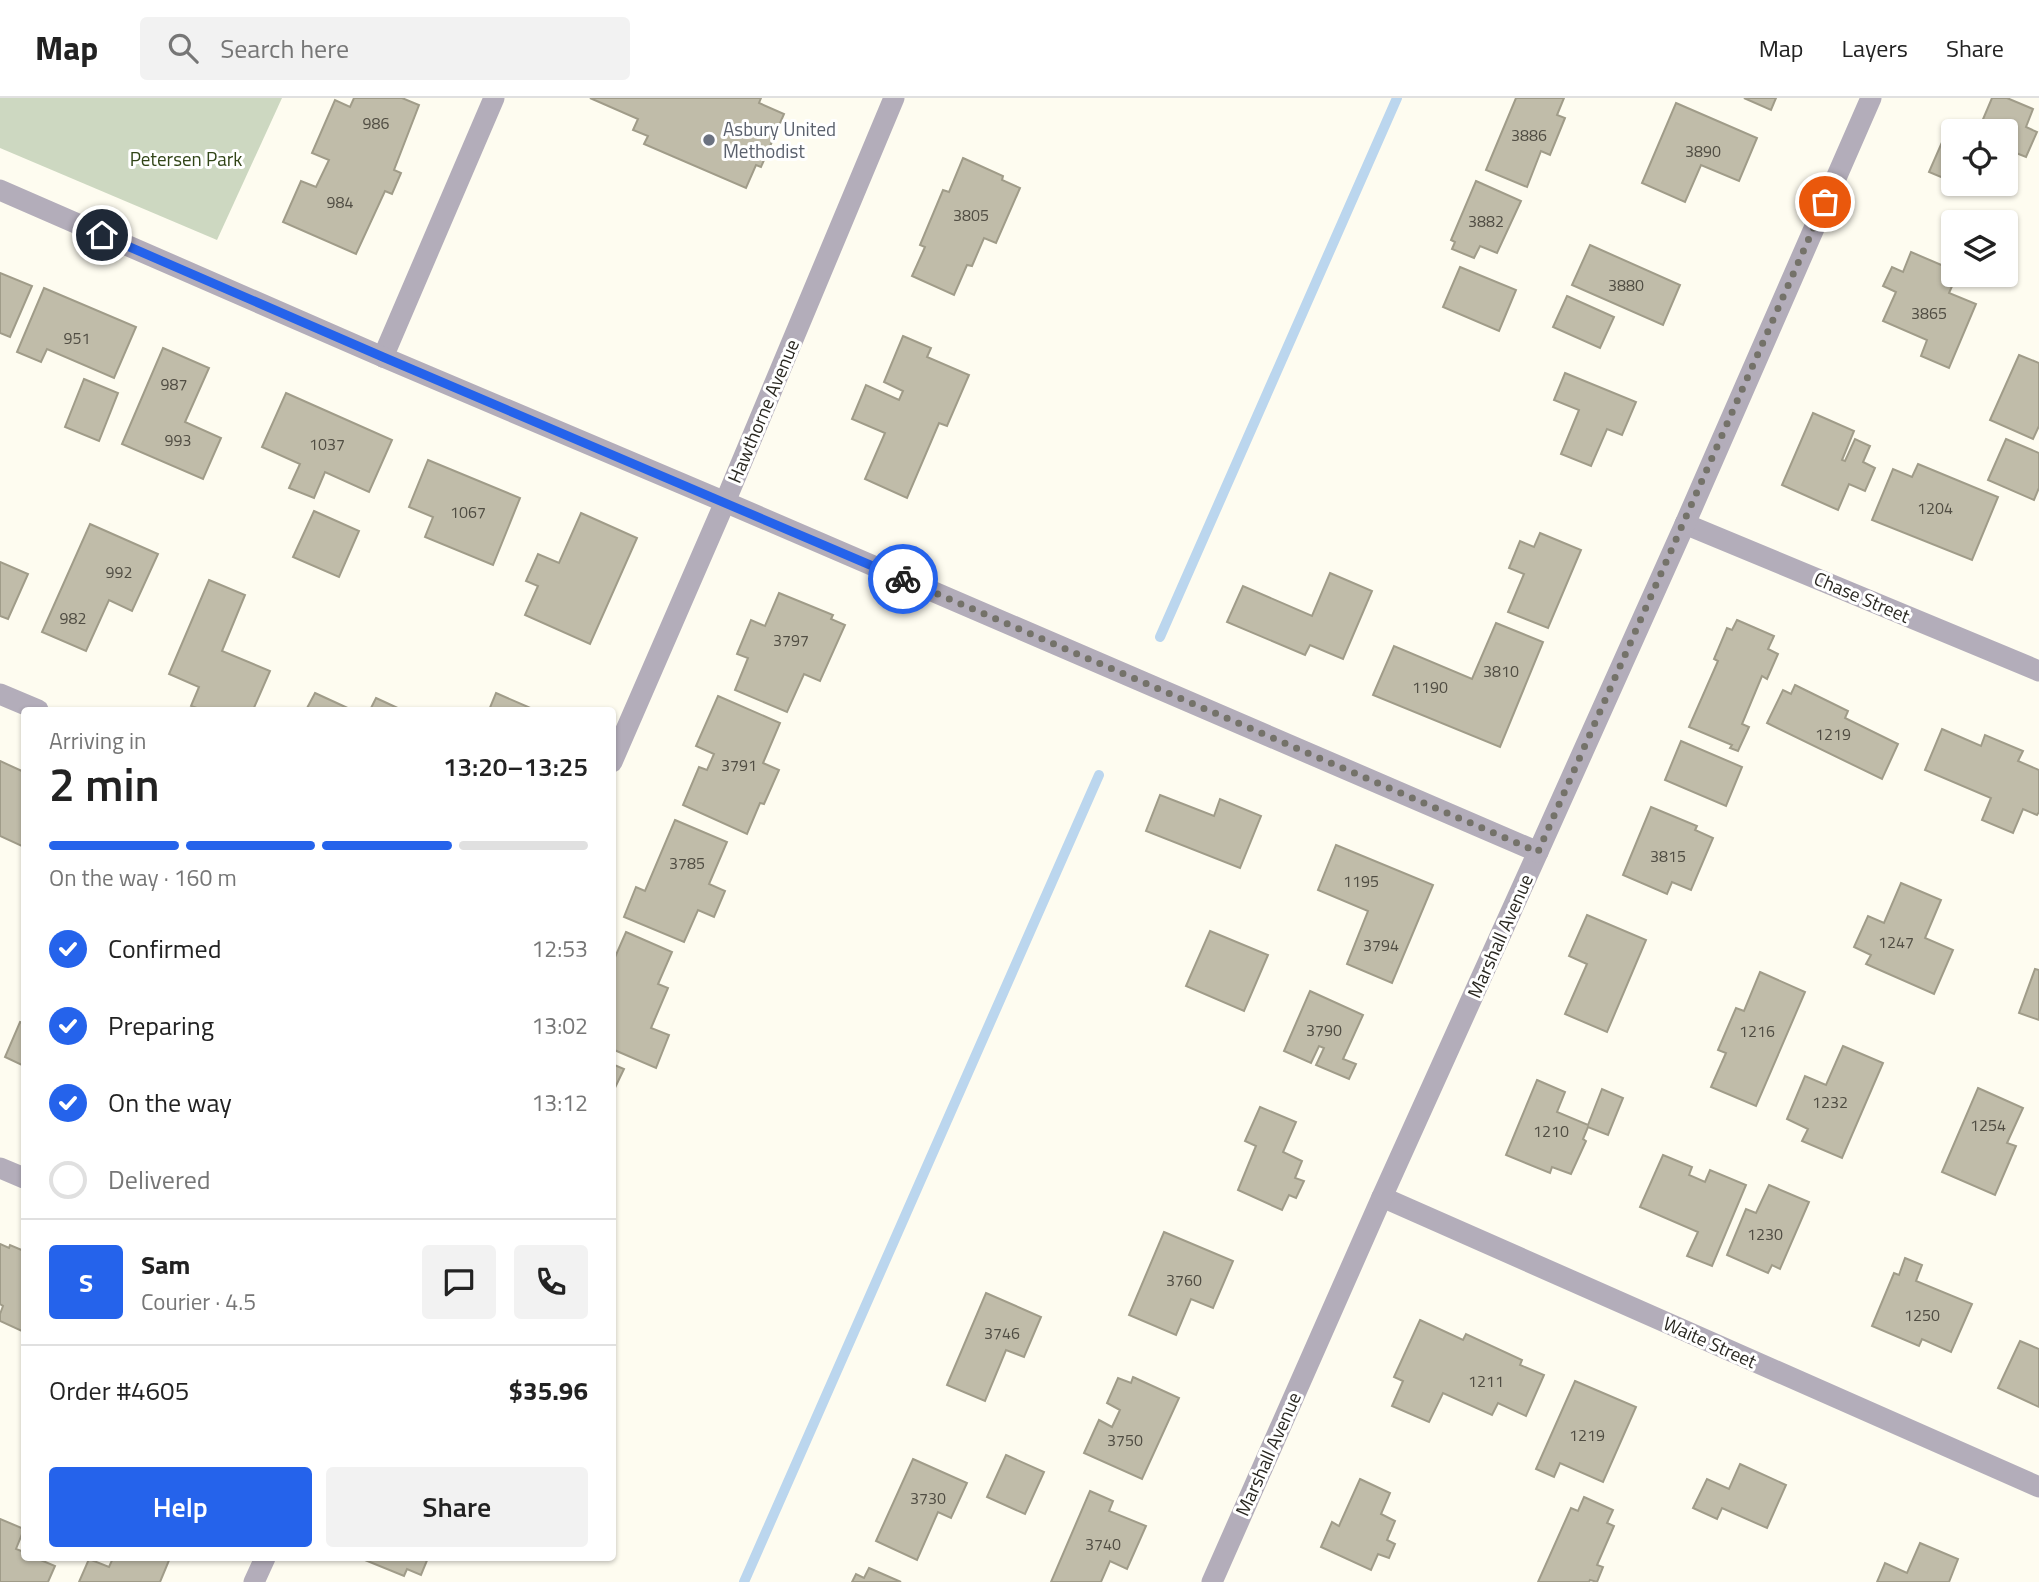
<!DOCTYPE html>
<html lang="en">
<head>
<meta charset="utf-8">
<style>
	:root { --surface:#fff; --page:#f2f2f2; --text:#222; --muted:#767676; --line:#e0e0e0; --accent:#2563eb }
	body { margin:0; font-family:"Titillium Web",sans-serif; background:var(--page); color:var(--text); height:100vh; display:flex; flex-direction:column; font-size:26px; white-space:nowrap }
	* { box-sizing:border-box; margin:0 }
	p { font-size:23px; color:var(--muted) }
	.icon { flex:none; width:38px; height:38px; fill:none; stroke:currentColor; stroke-width:2; stroke-linecap:round; stroke-linejoin:round }
	.map { position:relative; flex:1; overflow:hidden }
	.panel { position:absolute; left:21px; top:609px; width:595px; height:854px; display:flex; flex-direction:column; background:var(--surface); border-radius:7px; box-shadow:0 2px 5px #0004 }
	.panel>* { flex:none }
	.tools { position:absolute; left:1941px; top:21px; display:grid; gap:14px }
	.tools a { display:grid; place-items:center; width:77px; height:77px; border-radius:7px; background:var(--surface); box-shadow:0 2px 5px #0004; font-size:35px }
	.pin { position:absolute; display:grid; place-items:center; width:60px; height:60px; color:#fff; margin:-30px; border:4px solid #fff; border-radius:50%; box-shadow:0 2px 7px #0007 }
	.courier { position:absolute; display:grid; place-items:center; width:70px; height:70px; margin:-35px; border:5px solid #2563eb; border-radius:50%; background:#fff; color:#222; box-shadow:0 2px 9px #0007 }
	.head em { font-style:normal; font-weight:600 }
	.head div { display:flex; flex-direction:column-reverse }
	.head { display:flex; align-items:center; justify-content:space-between; height:119px; padding:0 28px }
	h1 { font-size:46px; font-weight:600; line-height:52px }
	.bar { display:grid; grid-template-columns:repeat(4,1fr); gap:10px 7px; align-content:center; height:84px; padding:0 28px }
	.bar i { height:9px; border-radius:5px; background:var(--line) }
	.bar .active { background:var(--accent) }
	.bar p { grid-column:span 4 }
	.line { display:flex; align-items:center; gap:18px; padding:0 28px; border-top:2px solid var(--line) }
	.line div { flex:1 }
	.round { display:grid; place-items:center; flex:none; width:74px; height:74px; border-radius:7px; background:var(--page) }
	ol { padding:0 28px; list-style:none }
	li { display:flex; align-items:center; gap:21px; height:77px }
	li p { margin-inline-start:auto }
	li .icon { padding:7px; border-radius:50%; background:var(--accent); color:#fff; stroke-width:4 }
	li:last-child { color:var(--muted) }
	li i { width:38px; height:38px; border:4px solid var(--line); border-radius:50% }
	.button { display:flex; gap:14px; margin-top:auto; padding:14px 28px }
	.button a { flex:1; height:80px; border-radius:7px; background:var(--accent); color:#fff; font-size:28px; font-weight:600; line-height:80px; text-align:center }
	.button a+a { background:var(--page); color:var(--text) }
	header { display:flex; align-items:center; gap:42px; box-sizing:border-box; height:98px; padding:0 35px; background:var(--surface); border-bottom:2px solid var(--line) }
	header strong { font-size:33px }
	nav { display:flex; gap:38px; margin-inline-start:auto; font-size:24px }
	.search { width:490px; height:63px; background:var(--page); display:flex; align-items:center; gap:18px; box-sizing:border-box; padding:0 24px; border-radius:7px; color:var(--muted); font-size:26px }
	.map>svg:first-child { display:block }
	.green { fill:#cdd8c1 }
	.lines { fill:none; stroke-linecap:round; stroke-linejoin:round }
	.stream { stroke:#bbd6ee; stroke-width:10 }
	.building { fill:#c0bca9; stroke:#a09c89; stroke-width:2 }
	.minor { stroke:#b3adba; stroke-width:21 }
	.tertiary { stroke:#b3adba; stroke-width:21 }
	.done { stroke:#747269; stroke-width:7; stroke-dasharray:0 12.6 }
	.route { stroke:#2563eb; stroke-width:9 }
	.worship-dot { fill:#6b7280; stroke:#fff; stroke-width:2.5 }
	.labels { text-anchor:middle; stroke-width:6; stroke-linejoin:round; paint-order:stroke }
	.number-label { font-size:16px; fill:#504d43 }
	.worship-label { font-size:19px; fill:#5b616d; stroke:#fff; text-anchor:start }
	.park-label { font-size:19px; fill:#314517; stroke:#fff }
	.street-label { font-size:19px; fill:#2a2821; stroke:#fff }
</style>
</head>
<body>
<header>
<strong>Map</strong>
<div class="search"><svg class="icon" aria-label="search" viewBox="0 0 24 24"><circle cx="10" cy="10" r="6"/><path d="M15 15l6 6"/></svg>Search here</div>
<nav><a>Map</a><a>Layers</a><a>Share</a></nav>
</header>
<div class="map">
<svg width="2039" height="1484" viewBox="0 0 2039 1484">
	<rect width="100%" height="100%" fill="#fefcf0"/>
	<!-- green -->
	<polygon class="green" points="0,0 282,0 217,142 0,50"/>
	<g class="lines">
		<!-- stream -->
		<g class="stream">
			<polyline points="1160,539 1397,0"/>
			<polyline points="744,1484 1099,677"/>
		</g>
	</g>
	<!-- building -->
	<g class="building">
		<polygon points="354,0 402,0 419,7 394,72 401,75 392,96 385,93 356,156 283,124 301,83 316,89 329,62 312,55 335,2 350,9"/>
		<polygon points="590,0 761,0 759,5 784,16 761,69 756,67 746,90 644,46 648,38 633,32 638,21"/>
		<polygon points="1516,0 1564,0 1557,17 1565,20 1550,57 1541,53 1527,89 1486,72"/>
		<polygon points="1744,0 1776,0 1771,12"/>
		<polygon points="1992,0 2007,0 2033,11 2026,29 2037,34 2026,59 2006,51 2006,33 1978,33"/>
		<polygon points="1676,5 1757,40 1739,83 1701,67 1685,104 1642,85"/>
		<polygon points="1946,35 1953,38 1953,84 1929,74"/>
		<polygon points="963,60 1003,78 1002,82 1020,90 996,145 984,140 972,168 967,167 954,197 912,178 925,149 920,147 943,92 949,94"/>
		<polygon points="1476,83 1521,103 1497,155 1480,148 1474,160 1452,151 1455,144 1451,142"/>
		<polygon points="1956,86 1984,86 1980,96"/>
		<polygon points="1590,147 1680,187 1663,227 1572,187"/>
		<polygon points="1911,154 1953,172 1953,177 1957,177 1949,195 1976,206 1949,270 1921,258 1927,242 1883,223 1896,194 1883,188 1892,169 1903,174"/>
		<polygon points="1460,169 1516,192 1499,233 1443,209"/>
		<polygon points="0,175 32,188 10,239 0,235"/>
		<polygon points="44,190 136,229 114,280 47,251 41,264 17,254"/>
		<polygon points="1567,198 1614,219 1600,250 1553,229"/>
		<polygon points="903,238 931,250 927,259 969,277 947,328 939,325 907,400 865,381 885,335 852,321 866,287 899,302 903,293 884,284"/>
		<polygon points="163,250 209,270 185,324 221,340 203,381 122,346"/>
		<polygon points="2019,257 2039,265 2039,328 2033,341 1990,322"/>
		<polygon points="1565,275 1636,304 1622,337 1607,331 1591,368 1561,356 1579,312 1554,302"/>
		<polygon points="84,281 118,295 99,343 65,329"/>
		<polygon points="286,295 392,342 369,394 325,374 314,400 289,390 300,366 262,349"/>
		<polygon points="1813,315 1854,333 1842,362 1845,363 1855,341 1870,348 1863,364 1875,370 1865,393 1849,386 1838,412 1782,387"/>
		<polygon points="2006,341 2039,355 2039,390 2034,402 1988,382"/>
		<polygon points="428,362 520,400 493,467 425,439 433,419 409,409"/>
		<polygon points="1918,366 1998,399 1972,462 1872,422 1893,371 1912,379"/>
		<polygon points="314,413 359,433 339,479 293,459"/>
		<polygon points="581,415 637,440 590,546 525,517 538,488 526,483 538,456 559,465"/>
		<polygon points="90,426 158,456 132,513 109,502 86,553 42,534"/>
		<polygon points="1540,435 1581,452 1548,530 1508,514 1524,476 1509,470 1520,443 1534,449"/>
		<polygon points="0,464 28,476 8,521 0,518"/>
		<polygon points="1330,475 1372,493 1343,561 1310,547 1305,557 1227,524 1243,488 1312,518"/>
		<polygon points="209,482 245,497 222,553 270,573 253,612 203,612 191,608 199,589 169,576"/>
		<polygon points="779,495 833,517 831,521 845,527 820,583 804,576 787,614 735,592 748,560 737,556 751,522 765,528"/>
		<polygon points="1737,522 1774,538 1768,551 1778,556 1767,581 1762,578 1742,626 1749,629 1738,653 1730,650 1732,647 1689,629 1718,563 1714,561 1727,530 1732,532"/>
		<polygon points="1496,525 1543,544 1500,649 1373,597 1394,548 1472,581"/>
		<polygon points="1795,587 1848,613 1845,620 1898,646 1882,681 1767,625 1783,592 1791,596"/>
		<polygon points="315,595 352,612 306,612"/>
		<polygon points="496,595 535,612 489,612"/>
		<polygon points="718,598 780,625 763,665 779,672 764,706 760,705 747,736 683,707 699,669 707,672 714,656 696,648"/>
		<polygon points="376,600 402,612 370,612"/>
		<polygon points="1942,631 1981,648 1985,637 2023,653 2018,663 2039,672 2039,714 2037,717 2023,711 2013,735 1982,722 1991,700 1925,672"/>
		<polygon points="1681,643 1742,669 1726,708 1665,682"/>
		<polygon points="0,663 24,674 24,749 0,738"/>
		<polygon points="1160,697 1214,718 1220,701 1261,718 1240,770 1146,733"/>
		<polygon points="1651,709 1697,728 1695,732 1713,740 1691,792 1672,784 1667,796 1623,777"/>
		<polygon points="675,722 727,744 709,786 725,793 714,819 698,812 684,844 624,819 636,789 645,793"/>
		<polygon points="1336,747 1433,787 1392,885 1347,866 1368,813 1318,792"/>
		<polygon points="1901,785 1941,802 1925,840 1953,852 1934,896 1866,866 1871,857 1854,849 1868,818 1884,825"/>
		<polygon points="1587,817 1646,842 1607,934 1565,916 1587,866 1569,858"/>
		<polygon points="1210,833 1268,857 1244,913 1186,888"/>
		<polygon points="626,834 672,854 658,886 668,890 651,930 669,937 656,970 612,951 612,866"/>
		<polygon points="2035,871 2039,872 2039,922 2019,915"/>
		<polygon points="1760,874 1805,894 1756,1008 1711,989 1726,955 1718,952 1736,910 1744,913"/>
		<polygon points="1310,893 1363,917 1343,961 1356,966 1349,981 1316,967 1324,950 1319,948 1311,965 1284,953"/>
		<polygon points="20,924 24,926 24,968 5,959"/>
		<polygon points="1843,948 1883,965 1842,1060 1802,1043 1808,1031 1787,1021 1805,978 1826,987"/>
		<polygon points="612,966 624,971 612,996"/>
		<polygon points="1537,982 1565,994 1557,1014 1588,1027 1602,991 1623,1000 1608,1037 1588,1029 1583,1041 1586,1043 1571,1076 1552,1069 1550,1075 1506,1057"/>
		<polygon points="1978,990 2023,1010 2007,1045 2016,1048 1995,1097 1942,1074"/>
		<polygon points="1260,1009 1296,1024 1283,1054 1302,1063 1295,1080 1304,1083 1296,1100 1289,1097 1282,1112 1238,1092 1256,1048 1245,1043"/>
		<polygon points="1663,1057 1692,1069 1689,1077 1705,1084 1710,1072 1746,1087 1712,1168 1687,1158 1698,1134 1640,1109"/>
		<polygon points="1769,1087 1809,1104 1780,1171 1772,1167 1768,1175 1727,1157 1746,1111 1756,1115"/>
		<polygon points="1164,1134 1233,1163 1213,1210 1191,1201 1176,1237 1129,1217"/>
		<polygon points="0,1146 9,1150 10,1147 24,1153 24,1234 0,1223 0,1216 3,1208 0,1206"/>
		<polygon points="1905,1160 1922,1167 1916,1183 1972,1206 1951,1254 1922,1241 1919,1248 1872,1228 1894,1175 1899,1177"/>
		<polygon points="986,1195 1041,1219 1024,1259 1006,1252 985,1303 947,1287"/>
		<polygon points="1420,1222 1463,1242 1466,1236 1522,1262 1520,1267 1544,1277 1526,1318 1498,1305 1492,1317 1443,1295 1429,1324 1392,1308 1403,1283 1394,1279"/>
		<polygon points="2020,1243 2039,1251 2039,1309 1998,1290"/>
		<polygon points="1133,1279 1179,1300 1142,1381 1084,1355 1099,1322 1112,1329 1120,1312 1107,1305 1118,1280 1131,1285"/>
		<polygon points="1575,1283 1636,1309 1603,1384 1560,1365 1554,1379 1536,1371"/>
		<polygon points="1006,1357 1044,1374 1025,1416 987,1399"/>
		<polygon points="913,1361 967,1385 951,1420 938,1414 917,1462 876,1443"/>
		<polygon points="1740,1366 1786,1387 1767,1430 1722,1410 1717,1421 1693,1410 1707,1381 1729,1391"/>
		<polygon points="1360,1381 1390,1395 1381,1416 1395,1423 1387,1442 1395,1446 1389,1460 1378,1456 1371,1472 1321,1449 1332,1424 1339,1428"/>
		<polygon points="1090,1393 1113,1403 1109,1413 1146,1428 1127,1471 1110,1463 1101,1484 1051,1484"/>
		<polygon points="1584,1399 1613,1412 1607,1425 1614,1428 1597,1467 1603,1469 1597,1484 1590,1482 1589,1484 1538,1484 1571,1410 1578,1413"/>
		<polygon points="0,1421 24,1431 16,1451 24,1454 24,1460 36,1460 55,1468 48,1484 0,1484"/>
		<polygon points="1920,1445 1958,1461 1949,1484 1877,1484 1885,1465 1907,1475"/>
		<polygon points="113,1460 170,1460 160,1484 79,1484 89,1461 109,1469"/>
		<polygon points="360,1460 428,1460 421,1477 407,1471 404,1478"/>
		<polygon points="869,1470 901,1484 852,1484 856,1476 864,1480"/>
	</g>
	<g class="lines">
		<!-- minor -->
		<g class="minor">
			<polyline points="383,259 494,0"/>
			<polyline points="1685,426 2039,573"/>
			<polyline points="0,596 38,612"/>
			<polyline points="612,664 725,404 894,0"/>
			<polyline points="0,1070 24,1080"/>
			<polyline points="1382,1099 2039,1389"/>
			<polyline points="254,1484 265,1460"/>
			<polyline points="1212,1484 1382,1099 1538,754"/>
		</g>
		<!-- tertiary -->
		<polyline class="tertiary" points="0,92 383,259 725,404 1538,754 1685,426 1871,0"/>
	</g>
	<g class="lines">
		<!-- done -->
		<polyline class="done" points="903,481 1538,754 1825,104"/>
		<!-- route -->
		<polyline class="route" points="102,137 383,259 903,481"/>
	</g>
	<!-- markers -->
	<circle class="worship-dot" cx="709" cy="42" r="7"/>
	<g class="labels">
		<!-- number labels -->
		<g class="number-label">
			<text x="376" y="31">986</text>
			<text x="1529" y="43">3886</text>
			<text x="1703" y="59">3890</text>
			<text x="340" y="110">984</text>
			<text x="971" y="123">3805</text>
			<text x="1486" y="129">3882</text>
			<text x="1626" y="193">3880</text>
			<text x="1929" y="221">3865</text>
			<text x="77" y="246">951</text>
			<text x="174" y="292">987</text>
			<text x="178" y="348">993</text>
			<text x="327" y="352">1037</text>
			<text x="1935" y="416">1204</text>
			<text x="468" y="420">1067</text>
			<text x="119" y="480">992</text>
			<text x="73" y="526">982</text>
			<text x="791" y="548">3797</text>
			<text x="1501" y="579">3810</text>
			<text x="1430" y="595">1190</text>
			<text x="1833" y="642">1219</text>
			<text x="739" y="673">3791</text>
			<text x="1668" y="764">3815</text>
			<text x="687" y="771">3785</text>
			<text x="1361" y="789">1195</text>
			<text x="1896" y="850">1247</text>
			<text x="1381" y="853">3794</text>
			<text x="1324" y="938">3790</text>
			<text x="1757" y="939">1216</text>
			<text x="1830" y="1010">1232</text>
			<text x="1988" y="1033">1254</text>
			<text x="1551" y="1039">1210</text>
			<text x="1765" y="1142">1230</text>
			<text x="1184" y="1188">3760</text>
			<text x="1922" y="1223">1250</text>
			<text x="1002" y="1241">3746</text>
			<text x="1486" y="1289">1211</text>
			<text x="1587" y="1343">1219</text>
			<text x="1125" y="1348">3750</text>
			<text x="928" y="1406">3730</text>
			<text x="1103" y="1452">3740</text>
		</g>
		<!-- worship labels -->
		<g class="worship-label">
			<text x="723" y="38">Asbury United<tspan x="723" dy="22">Methodist</tspan></text>
		</g>
		<!-- park labels -->
		<g class="park-label">
			<text x="186" y="68">Petersen Park</text>
		</g>
		<!-- street labels -->
		<g class="street-label">
			<text transform="translate(763 313) rotate(-67)" y="7">Hawthorne Avenue</text>
			<text transform="translate(1862 499) rotate(23)" y="7">Chase Street</text>
			<text transform="translate(1500 838) rotate(-66)" y="7">Marshall Avenue</text>
			<text transform="translate(1710 1244) rotate(24)" y="7">Waite Street</text>
			<text transform="translate(1268 1356) rotate(-66)" y="7">Marshall Avenue</text>
		</g>
	</g>
</svg>
<div class="tools">
<a><svg class="icon" aria-label="locate" viewBox="0 0 24 24"><circle cx="12" cy="12" r="6"/><path d="M12 2v4M12 18v4M2 12h4M18 12h4"/></svg></a>
<a><svg class="icon" aria-label="layers" viewBox="0 0 24 24"><path d="M12 4l9 5-9 5-9-5zM3 14l9 5 9-5"/></svg></a>
</div>
<div class="pin" style="left:1825px;top:104px;background:#ea580c"><svg class="icon" aria-label="bag" viewBox="0 0 24 24"><path d="M5 8h14l-1 12H6zM9 8a3 3 0 0 1 6 0"/></svg></div>
<div class="pin" style="left:102px;top:137px;background:#1f2937"><svg class="icon" aria-label="home" viewBox="0 0 24 24"><path d="M3 11l9-7 9 7M6 9v11h12V9"/></svg></div>
<div class="courier" style="left:903px;top:481px"><svg class="icon" aria-label="bike" viewBox="0 0 24 24"><circle cx="6" cy="16" r="4"/><circle cx="18" cy="16" r="4"/><path d="M6 16l4-8h5l3 8M10 8l3 8H6M13 5h3"/></svg></div>
<section class="panel">
<div class="head"><div><h1>2 min</h1><p>Arriving in</p></div><em>13:20–13:25</em></div>
<div class="bar"><i class="active"></i><i class="active"></i><i class="active"></i><i></i><p>On the way · 160 m</p></div>
<ol>
<li><svg class="icon" aria-label="check" viewBox="0 0 24 24"><path d="M5 12l5 5 9-10"/></svg>Confirmed<p>12:53</p></li>
<li><svg class="icon" aria-label="check" viewBox="0 0 24 24"><path d="M5 12l5 5 9-10"/></svg>Preparing<p>13:02</p></li>
<li><svg class="icon" aria-label="check" viewBox="0 0 24 24"><path d="M5 12l5 5 9-10"/></svg>On the way<p>13:12</p></li>
<li><i></i>Delivered</li>
</ol>
<div class="line" style="height:126px"><b class="round" style="background:var(--accent);color:#fff">S</b><div><b>Sam</b><p>Courier · 4.5</p></div><a class="round"><svg class="icon" aria-label="chat" viewBox="0 0 24 24"><path d="M4 5h16v11H9l-5 4z"/></svg></a><a class="round"><svg class="icon" aria-label="phone" viewBox="0 0 24 24"><path d="M5 4h4l2 5-3 2q2 4 5 5l2-3 5 2v4C11 20 4 13 5 4z"/></svg></a></div>
<div class="line" style="height:91px"><div>Order #4605</div><b>$35.96</b></div>
<div class="button"><a>Help</a><a>Share</a></div>
</section>
</div>
</body>
</html>
